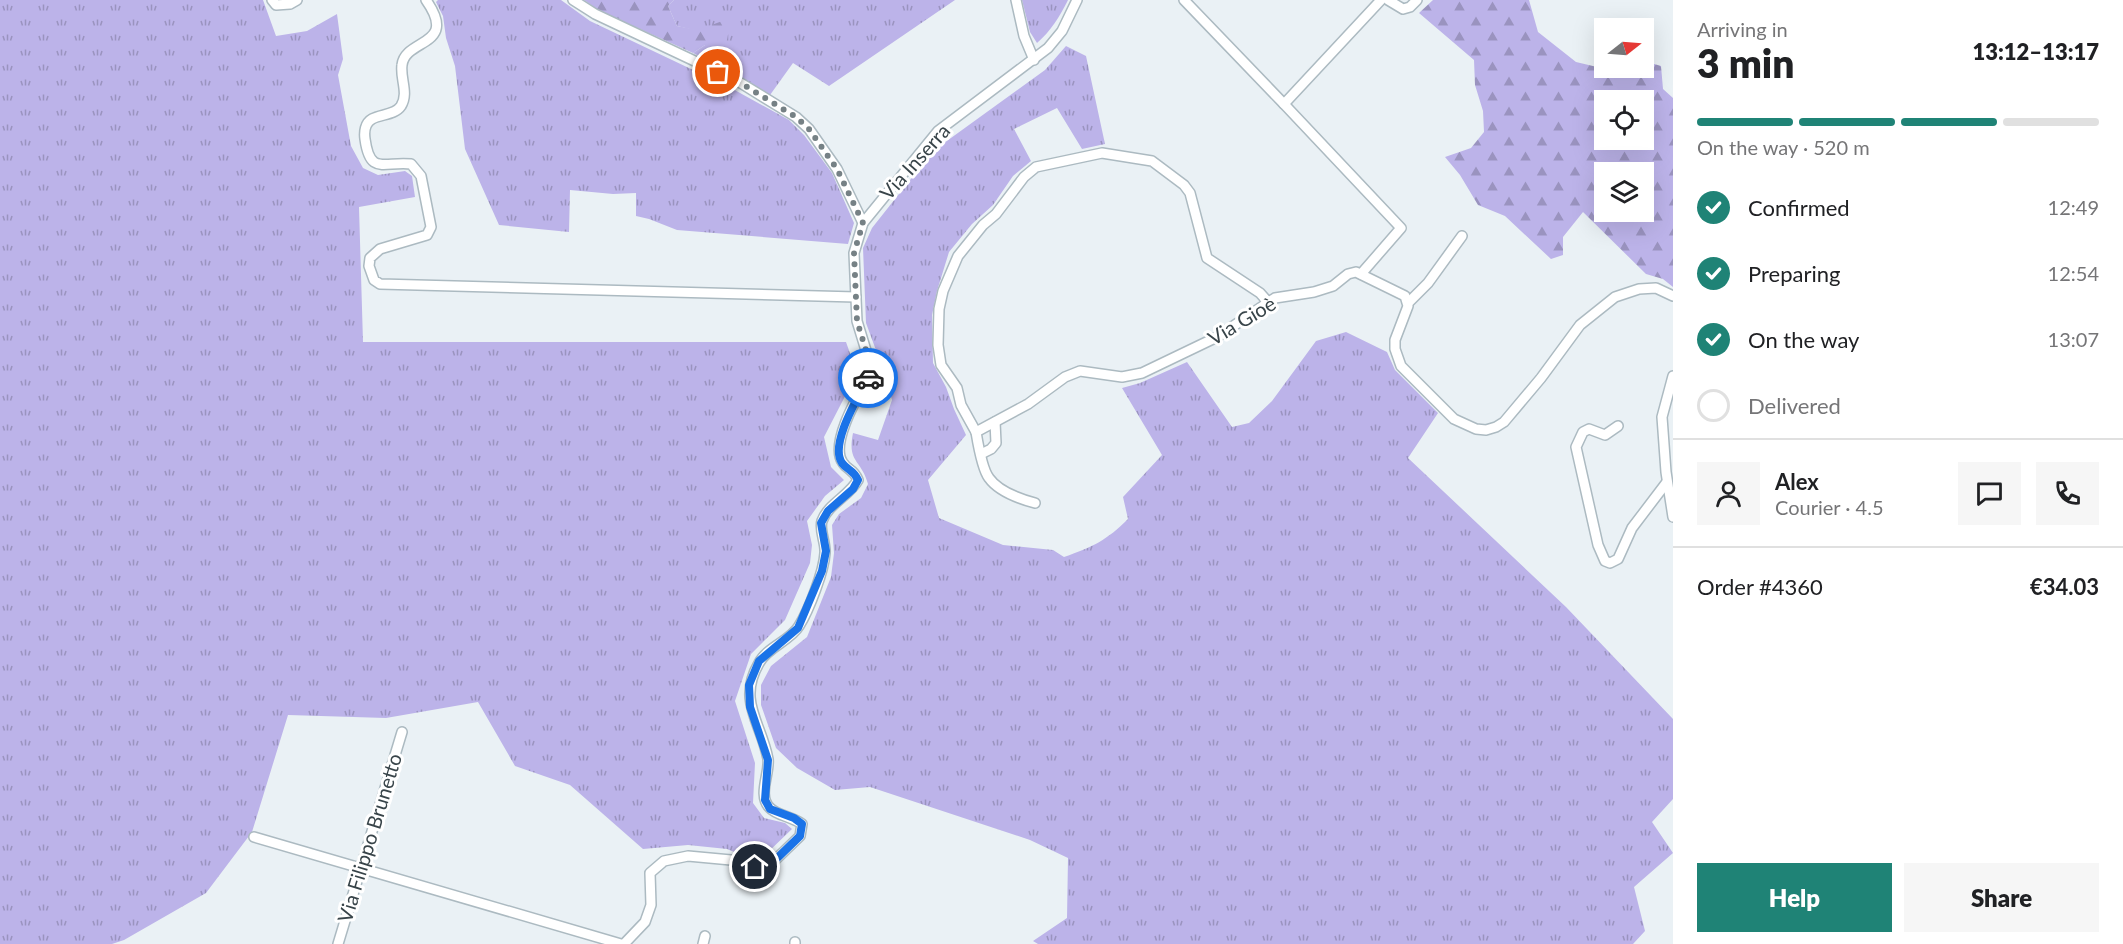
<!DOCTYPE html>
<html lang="en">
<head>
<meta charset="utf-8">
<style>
	:root { --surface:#fff; --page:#f6f6f6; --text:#202124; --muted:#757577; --line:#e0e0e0; --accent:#1f8376 }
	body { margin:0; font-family:Lato,sans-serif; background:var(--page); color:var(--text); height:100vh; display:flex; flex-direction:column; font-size:22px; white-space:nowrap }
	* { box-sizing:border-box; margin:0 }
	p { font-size:20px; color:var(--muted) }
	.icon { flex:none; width:33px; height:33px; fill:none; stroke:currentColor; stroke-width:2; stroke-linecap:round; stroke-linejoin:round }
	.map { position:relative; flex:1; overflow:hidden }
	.details { display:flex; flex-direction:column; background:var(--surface); width:450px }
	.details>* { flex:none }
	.needle { width:39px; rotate:73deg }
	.tools { position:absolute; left:1594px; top:18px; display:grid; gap:12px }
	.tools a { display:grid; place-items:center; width:60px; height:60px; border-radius:0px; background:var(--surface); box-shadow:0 6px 24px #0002; font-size:30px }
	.pin { position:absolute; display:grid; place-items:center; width:51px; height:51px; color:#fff; margin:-26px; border:3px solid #fff; border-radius:50%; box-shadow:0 2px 6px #0007 }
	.courier { position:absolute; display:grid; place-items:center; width:60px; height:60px; margin:-30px; border:4px solid #1a73e8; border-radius:50%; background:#fff; color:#222; box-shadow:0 2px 8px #0007 }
	.head em { font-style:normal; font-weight:800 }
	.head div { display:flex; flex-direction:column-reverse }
	.head { display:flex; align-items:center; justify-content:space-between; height:102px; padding:0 24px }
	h1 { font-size:39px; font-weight:800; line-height:45px }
	.bar { display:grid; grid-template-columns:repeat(4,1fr); gap:9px 6px; align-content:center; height:72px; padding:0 24px }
	.bar i { height:8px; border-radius:4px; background:var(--line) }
	.bar .current { background:var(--accent) }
	.bar p { grid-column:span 4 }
	.line { display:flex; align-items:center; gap:15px; padding:0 24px; border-top:2px solid var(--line) }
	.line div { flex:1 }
	.round { display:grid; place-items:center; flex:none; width:63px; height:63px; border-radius:0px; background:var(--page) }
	ol { padding:0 24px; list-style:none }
	li { display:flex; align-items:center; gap:18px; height:66px }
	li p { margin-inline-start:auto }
	li .icon { padding:6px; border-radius:50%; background:var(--accent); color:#fff; stroke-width:4 }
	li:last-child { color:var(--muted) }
	li i { width:33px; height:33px; border:3px solid var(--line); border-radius:50% }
	.primary-button { display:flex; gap:12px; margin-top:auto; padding:12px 24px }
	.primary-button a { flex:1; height:69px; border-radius:0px; background:var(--accent); color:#fff; font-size:24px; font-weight:800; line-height:69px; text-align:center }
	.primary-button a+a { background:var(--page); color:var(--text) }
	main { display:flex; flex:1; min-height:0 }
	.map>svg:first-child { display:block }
	.grass { fill:url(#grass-tufts) }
	.forest { fill:url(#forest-firs); fill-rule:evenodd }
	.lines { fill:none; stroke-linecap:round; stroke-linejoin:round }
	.minor-casing { stroke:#acbac1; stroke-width:12 }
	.minor { stroke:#fff; stroke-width:9 }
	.done { stroke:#768185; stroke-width:6; stroke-dasharray:0 10.8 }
	.route { stroke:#1a73e8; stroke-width:8 }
	.labels { text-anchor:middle; stroke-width:6; stroke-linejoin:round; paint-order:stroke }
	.street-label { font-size:20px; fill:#384449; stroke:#fff }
</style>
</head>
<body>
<main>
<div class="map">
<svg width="1673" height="944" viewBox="0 0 1673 944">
	<defs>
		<pattern id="grass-tufts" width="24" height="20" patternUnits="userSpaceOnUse" patternTransform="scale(1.5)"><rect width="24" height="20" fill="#bcb3e9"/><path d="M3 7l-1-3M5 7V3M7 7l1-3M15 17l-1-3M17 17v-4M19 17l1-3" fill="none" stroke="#9a93bf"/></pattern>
		<pattern id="forest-firs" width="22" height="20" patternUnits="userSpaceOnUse" patternTransform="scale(1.5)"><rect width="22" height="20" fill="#bcb3e9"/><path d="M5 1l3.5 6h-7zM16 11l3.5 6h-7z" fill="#9a93bf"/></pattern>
	</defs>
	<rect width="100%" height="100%" fill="#eaf1f5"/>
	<!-- grass -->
	<g class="grass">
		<polygon points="0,0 263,0 276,36 307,31 337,14 343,59 338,75 351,146 363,168 378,175 405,171 412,176 415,197 359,207 363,342 846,342 857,373 824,437 831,467 844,480 825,496 807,521 812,545 810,563 785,620 751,654 735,701 755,763 753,803 764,818 785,823 792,829 764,856 751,859 727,849 688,845 643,849 570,785 515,766 478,702 386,718 288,715 252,832 206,893 124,940 112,944 0,944"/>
		<polygon points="438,0 561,0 590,21 731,88 789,120 804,135 832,173 854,223 848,244 677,230 649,219 636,216 636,193 613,194 570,190 569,232 499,225 465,149 455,66 446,38 443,16 436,2"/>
		<polygon points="674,0 955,0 829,86 793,63 770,95 733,73 693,53 705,45 698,31 677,26 668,6"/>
		<path d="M 1022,0 L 1068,0 C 1060,16 1051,31 1037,43 L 1030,32 Z"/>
		<path d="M 1066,46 L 1086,56 L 1105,144 L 1082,149 L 1057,108 L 1014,129 L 1031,161 L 1013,176 L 993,205 L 972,224 L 949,252 L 937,291 L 932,315 L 933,363 L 946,387 L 954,409 L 966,435 L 928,480 L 939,518 L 1003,545 L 1053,550 L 1064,557 C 1093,547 1107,540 1128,519 L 1123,497 L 1162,455 L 1122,388 L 1140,383 L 1187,362 L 1232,427 L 1249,423 L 1272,401 L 1316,341 L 1346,332 L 1387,352 L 1395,370 L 1438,413 L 1408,458 L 1566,607 L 1673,719 L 1673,799 L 1652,822 L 1673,853 L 1634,887 L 1645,931 L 1633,944 L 1038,944 L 1033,941 L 1067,918 L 1068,858 L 1030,840 L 870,787 L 835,790 L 797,768 L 776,748 L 761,705 L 761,685 L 771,666 L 807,637 L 831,577 L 834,553 L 832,525 L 839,514 L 861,498 L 868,484 C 861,459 847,463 853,433 L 878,440 L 892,400 L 884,372 L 866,323 L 863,248 L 872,228 L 933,151 L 1045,70 Z"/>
	</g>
	<!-- forest -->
	<g class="forest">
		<polygon points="584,0 674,0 668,6 677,26 698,30 725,20 730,24 726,45 705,45 693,53 600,11"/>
		<path d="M 1433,0 L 1529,0 L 1538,32 L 1576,62 L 1614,71 L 1621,68 L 1644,68 L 1644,61 L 1661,66 L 1663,89 L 1673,98 L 1673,287 L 1663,279 L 1646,274 L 1583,212 L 1563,237 L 1563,255 L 1551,259 L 1505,216 L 1478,205 L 1460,175 L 1445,157 L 1471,148 L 1484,132 L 1483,111 L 1475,85 L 1474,60 L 1419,13 ZM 1644,100 L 1644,140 L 1605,140 L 1605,100 ZM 1644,172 L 1644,212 L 1605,212 L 1605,172 Z"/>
	</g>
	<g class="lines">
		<defs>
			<g id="minor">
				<polyline points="272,0 276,5 290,4 297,0"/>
				<path d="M 426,0 C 459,47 405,38 402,65 C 400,79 409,93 401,106 C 395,115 381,114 372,119 C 365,123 364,132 365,139 C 370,176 384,161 411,164 L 421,176 L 431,227 L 427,235 L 380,249 L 370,258 L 369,266 L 374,280 L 380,284 L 856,297"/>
				<polyline points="573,0 595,14 739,82 796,117 809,129 837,169 863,223"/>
				<polyline points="1016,0 1024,36 1034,60"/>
				<polyline points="1184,0 1284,104"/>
				<polyline points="1388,0 1403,9 1410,7 1417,0"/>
				<polyline points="1361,274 1401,228 1284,104 1381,0"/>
				<polyline points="1408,303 1428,283 1462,236"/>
				<polyline points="1673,376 1662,417 1666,472 1673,517"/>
				<polyline points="1618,426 1605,435 1589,429 1583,432 1576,447 1598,545 1605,561 1610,563 1618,559 1632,528 1667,482"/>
				<polyline points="976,432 961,405 957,388 941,365 938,345 939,309 943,291 958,256 983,225 996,214 1024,177 1036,167 1102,153 1152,161 1184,185 1190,193 1207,258 1260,293 1268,302"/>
				<polyline points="981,454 991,449 996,443 995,422"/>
				<path d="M 1035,503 C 1020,499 999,492 989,478 C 982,469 978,444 976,432 L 1028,404 L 1065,377 L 1080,371 L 1122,377 L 1142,373 L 1217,337 L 1275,298 L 1314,292 L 1333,286 L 1348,274 L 1356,272 L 1405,296 L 1408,306 L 1395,340 L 1395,349 L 1401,366 L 1454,419 L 1476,429 L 1486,430 L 1496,427 L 1504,422 L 1541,378 L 1580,325 L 1615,297 L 1639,289 L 1656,288 L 1673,296"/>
				<polyline points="254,837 621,944"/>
				<polyline points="795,942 795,944"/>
				<polyline points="338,944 402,732"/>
				<path d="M 624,944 L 645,922 L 651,905 L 650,873 L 664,861 L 688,856 L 731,860 L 755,867 L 771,864 L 800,836 L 802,824 C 793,817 776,815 770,808 C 757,796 770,773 768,759 C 761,722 737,701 759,663 C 767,647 790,641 799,626 C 809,610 824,571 825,553 C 826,543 819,530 822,521 C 828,504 849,496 858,480 C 853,468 848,471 843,463 C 828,443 862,389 872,370 L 857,321 L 854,253 L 863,223 L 938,131 L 1048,48 L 1062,31 L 1077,0"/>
				<polyline points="703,944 705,936"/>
			</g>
		</defs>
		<!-- minor casing -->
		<use href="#minor" class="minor-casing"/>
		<!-- minor -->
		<use href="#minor" class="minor"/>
	</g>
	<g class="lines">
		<!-- done -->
		<polyline class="done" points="718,72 739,82 796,117 809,129 837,169 863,223 854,253 857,321 872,370 868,378"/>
		<!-- route -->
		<path class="route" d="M 755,867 L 771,864 L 800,836 L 802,824 L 794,818 L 770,809 L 765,800 L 768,760 L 750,707 L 749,685 L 759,661 L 798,628 L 822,571 L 826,551 L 821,523 L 828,511 L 853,489 L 858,480 C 853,469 848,471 842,463 C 829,444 859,396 868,378"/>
	</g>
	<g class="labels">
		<!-- street labels -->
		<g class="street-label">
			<text transform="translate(915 162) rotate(-48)" y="7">Via Inserra</text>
			<text transform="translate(1242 321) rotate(-31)" y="7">Via Gioè</text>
			<text transform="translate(370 838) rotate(-73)" y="7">Via Filippo Brunetto</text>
		</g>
	</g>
</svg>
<div class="tools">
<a><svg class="needle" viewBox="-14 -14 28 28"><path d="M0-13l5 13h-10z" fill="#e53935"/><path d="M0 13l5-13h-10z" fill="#757577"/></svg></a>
<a><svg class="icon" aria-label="locate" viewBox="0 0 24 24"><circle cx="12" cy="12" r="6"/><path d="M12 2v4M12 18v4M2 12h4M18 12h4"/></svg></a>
<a><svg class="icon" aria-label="layers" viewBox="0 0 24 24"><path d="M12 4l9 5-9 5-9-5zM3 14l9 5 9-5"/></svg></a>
</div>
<div class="pin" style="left:718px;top:72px;background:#ea580c"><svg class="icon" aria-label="bag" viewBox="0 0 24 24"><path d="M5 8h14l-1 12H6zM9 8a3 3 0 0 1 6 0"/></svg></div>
<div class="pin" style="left:755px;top:867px;background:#1f2937"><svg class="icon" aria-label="home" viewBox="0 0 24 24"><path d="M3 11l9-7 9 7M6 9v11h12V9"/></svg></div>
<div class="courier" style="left:868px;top:378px"><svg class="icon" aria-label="car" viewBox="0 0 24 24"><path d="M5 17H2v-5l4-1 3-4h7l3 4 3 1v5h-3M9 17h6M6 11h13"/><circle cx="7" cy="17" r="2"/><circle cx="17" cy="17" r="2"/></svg></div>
</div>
<section class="details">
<div class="head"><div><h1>3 min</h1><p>Arriving in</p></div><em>13:12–13:17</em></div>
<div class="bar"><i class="current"></i><i class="current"></i><i class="current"></i><i></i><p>On the way · 520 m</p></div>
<ol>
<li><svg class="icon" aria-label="check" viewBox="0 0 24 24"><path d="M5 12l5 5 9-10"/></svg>Confirmed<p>12:49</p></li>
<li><svg class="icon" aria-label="check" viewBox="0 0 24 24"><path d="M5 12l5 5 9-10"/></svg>Preparing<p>12:54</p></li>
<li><svg class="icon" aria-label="check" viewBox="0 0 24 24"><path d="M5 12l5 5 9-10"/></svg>On the way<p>13:07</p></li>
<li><i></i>Delivered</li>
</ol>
<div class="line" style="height:108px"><a class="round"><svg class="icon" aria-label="person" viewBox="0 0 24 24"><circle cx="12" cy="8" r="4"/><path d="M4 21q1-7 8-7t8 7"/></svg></a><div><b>Alex</b><p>Courier · 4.5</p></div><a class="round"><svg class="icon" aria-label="chat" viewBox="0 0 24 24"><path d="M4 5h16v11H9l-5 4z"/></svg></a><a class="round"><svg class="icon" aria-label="phone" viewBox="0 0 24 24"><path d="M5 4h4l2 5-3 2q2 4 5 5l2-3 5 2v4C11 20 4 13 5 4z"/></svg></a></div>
<div class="line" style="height:78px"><div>Order #4360</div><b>€34.03</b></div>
<div class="primary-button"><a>Help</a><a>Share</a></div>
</section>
</main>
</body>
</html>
